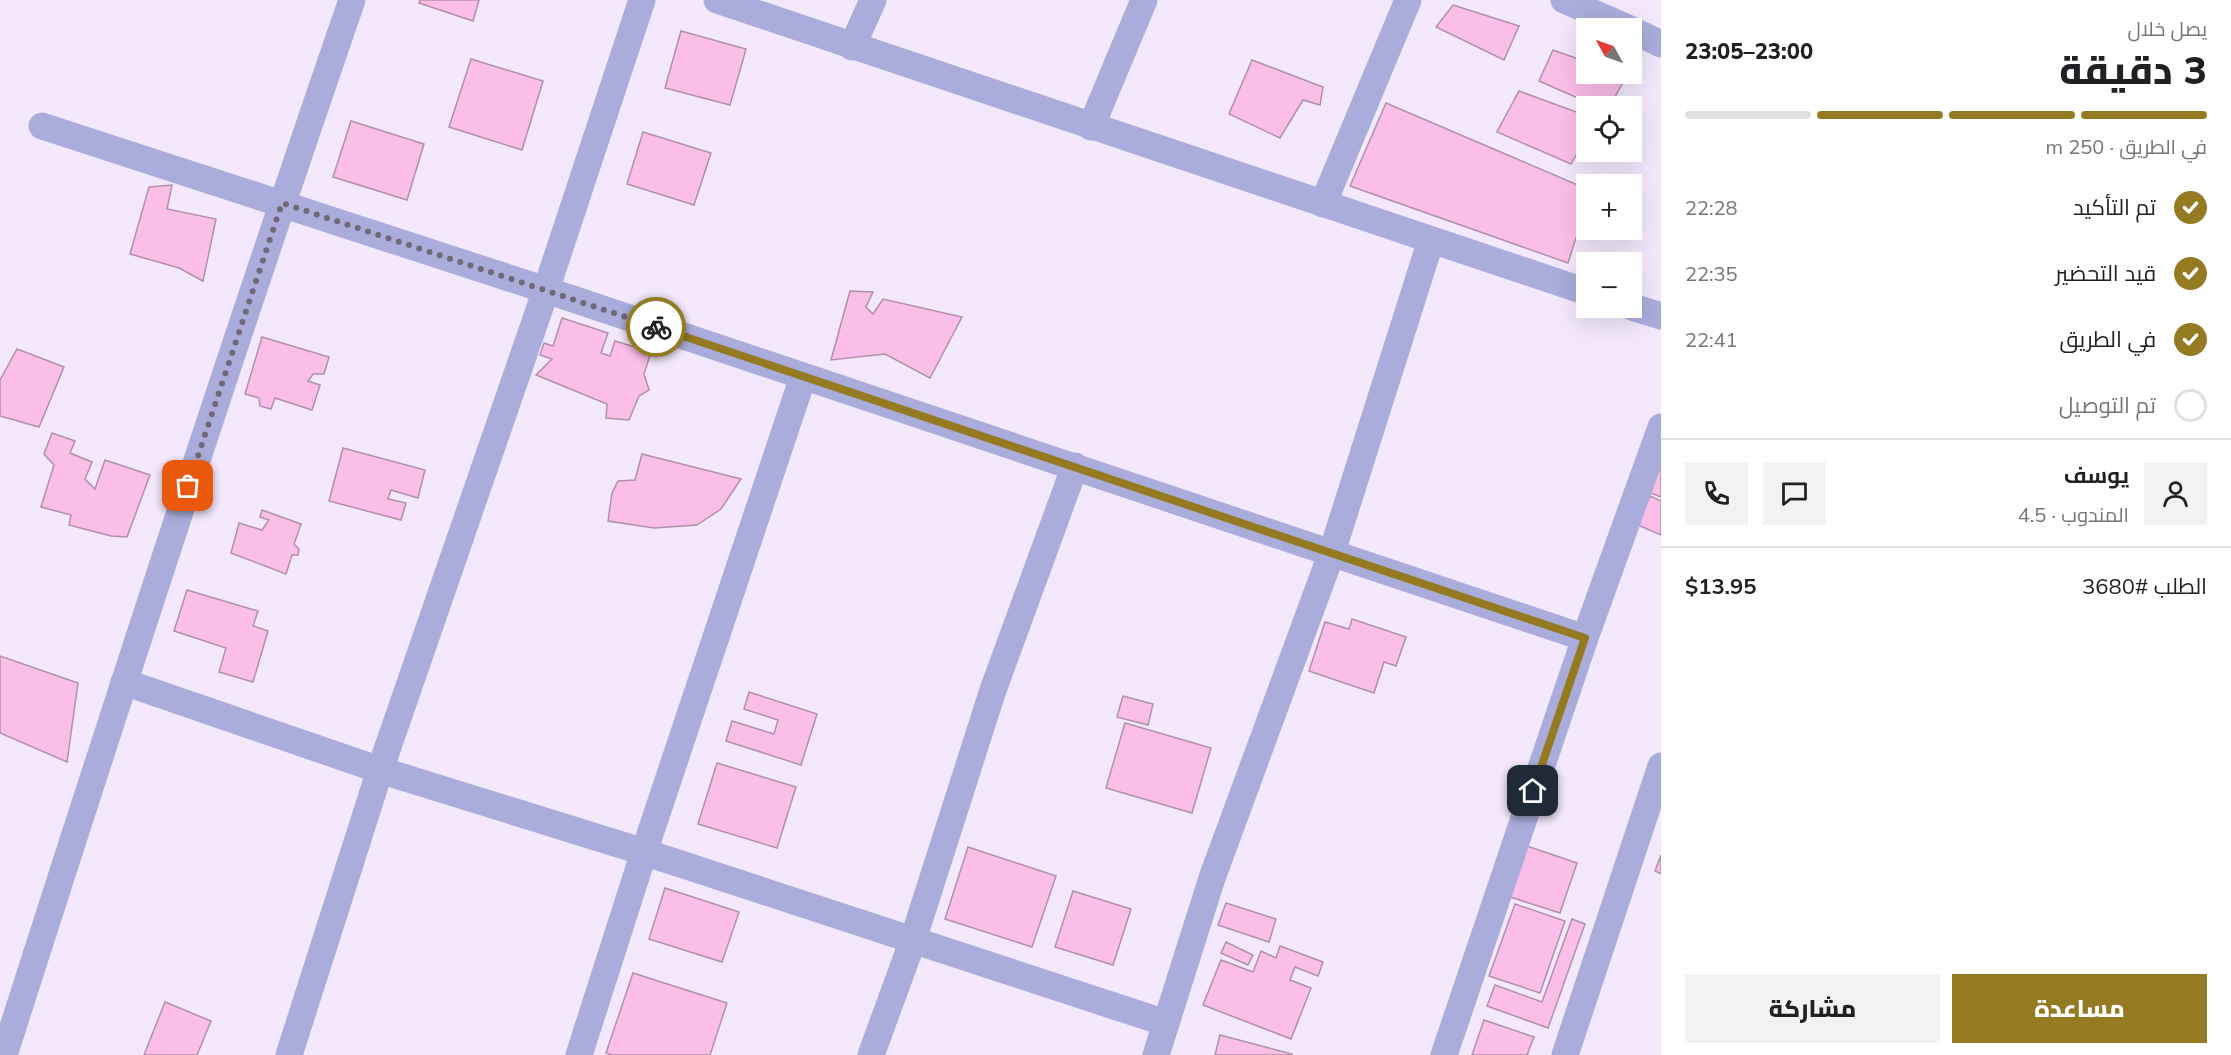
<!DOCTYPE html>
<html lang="ar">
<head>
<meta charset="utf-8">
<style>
	:root { --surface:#fff; --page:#f2f2f2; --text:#202124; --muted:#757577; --line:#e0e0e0; --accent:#947a21 }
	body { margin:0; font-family:Mulish,Cairo,sans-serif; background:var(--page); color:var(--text); direction:rtl; height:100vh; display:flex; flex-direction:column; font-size:22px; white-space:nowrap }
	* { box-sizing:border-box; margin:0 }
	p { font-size:20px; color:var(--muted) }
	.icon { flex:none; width:33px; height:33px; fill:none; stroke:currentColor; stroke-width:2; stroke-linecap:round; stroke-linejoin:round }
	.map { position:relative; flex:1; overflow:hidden; direction:ltr }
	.drawer { display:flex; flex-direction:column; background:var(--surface); width:570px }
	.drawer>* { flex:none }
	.needle { width:39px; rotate:310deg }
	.controls { position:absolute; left:1576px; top:18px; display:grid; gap:12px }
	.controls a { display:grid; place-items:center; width:66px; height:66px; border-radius:0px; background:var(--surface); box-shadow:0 6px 24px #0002; font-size:30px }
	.pin { position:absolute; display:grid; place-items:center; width:51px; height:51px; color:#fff; margin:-26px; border-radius:12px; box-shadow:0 3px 9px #0006 }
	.courier { position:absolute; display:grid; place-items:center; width:60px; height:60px; margin:-30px; border:4px solid #947a21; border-radius:50%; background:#fff; color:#222; box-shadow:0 2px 8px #0007 }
	.head em { font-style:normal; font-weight:800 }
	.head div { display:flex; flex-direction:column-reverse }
	.head { display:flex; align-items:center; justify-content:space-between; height:102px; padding:0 24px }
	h1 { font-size:39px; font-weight:800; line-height:45px }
	.bar { display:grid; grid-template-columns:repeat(4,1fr); gap:9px 6px; align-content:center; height:72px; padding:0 24px }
	.bar i { height:8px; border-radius:4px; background:var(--line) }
	.bar .current { background:var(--accent) }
	.bar p { grid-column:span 4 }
	.line { display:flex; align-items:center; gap:15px; padding:0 24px; border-top:2px solid var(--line) }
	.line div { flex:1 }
	.round { display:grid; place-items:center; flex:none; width:63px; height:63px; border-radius:0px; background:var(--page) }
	ol { padding:0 24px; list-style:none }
	li { display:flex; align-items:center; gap:18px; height:66px }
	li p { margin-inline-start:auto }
	li .icon { padding:6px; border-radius:50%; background:var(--accent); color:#fff; stroke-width:4 }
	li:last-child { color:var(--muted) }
	li i { width:33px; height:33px; border:3px solid var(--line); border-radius:50% }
	.button { display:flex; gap:12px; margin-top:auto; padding:12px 24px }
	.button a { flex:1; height:69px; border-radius:0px; background:var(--accent); color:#fff; font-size:24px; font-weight:800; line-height:69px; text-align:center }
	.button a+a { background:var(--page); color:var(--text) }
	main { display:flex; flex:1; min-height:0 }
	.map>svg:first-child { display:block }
	.building { fill:#fbbee8; stroke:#b191a7; stroke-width:1.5 }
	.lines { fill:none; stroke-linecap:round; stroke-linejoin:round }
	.street { stroke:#aaaddc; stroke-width:27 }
	.done { stroke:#706777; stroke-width:6; stroke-dasharray:0 10.8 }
	.route { stroke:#947a21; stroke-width:8 }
</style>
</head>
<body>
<main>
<section class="drawer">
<div class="head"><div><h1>3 دقيقة</h1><p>يصل خلال</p></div><em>23:00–23:05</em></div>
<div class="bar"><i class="current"></i><i class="current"></i><i class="current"></i><i></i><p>في الطريق · 250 m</p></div>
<ol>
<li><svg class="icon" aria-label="check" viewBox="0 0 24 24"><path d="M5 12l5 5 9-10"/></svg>تم التأكيد<p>22:28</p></li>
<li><svg class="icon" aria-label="check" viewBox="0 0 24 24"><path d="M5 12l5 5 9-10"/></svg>قيد التحضير<p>22:35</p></li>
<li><svg class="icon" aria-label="check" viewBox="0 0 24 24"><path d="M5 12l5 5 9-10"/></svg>في الطريق<p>22:41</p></li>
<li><i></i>تم التوصيل</li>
</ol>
<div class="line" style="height:108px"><a class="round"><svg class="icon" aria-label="person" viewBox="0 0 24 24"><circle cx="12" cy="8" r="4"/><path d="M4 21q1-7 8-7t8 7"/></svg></a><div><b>يوسف</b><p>المندوب · 4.5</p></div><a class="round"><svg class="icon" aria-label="chat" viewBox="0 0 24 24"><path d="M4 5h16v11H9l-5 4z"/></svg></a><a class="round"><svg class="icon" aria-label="phone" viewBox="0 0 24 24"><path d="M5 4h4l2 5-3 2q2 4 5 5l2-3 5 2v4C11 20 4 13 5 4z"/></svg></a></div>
<div class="line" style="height:78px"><div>الطلب #3680</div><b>$13.95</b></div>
<div class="button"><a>مساعدة</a><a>مشاركة</a></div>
</section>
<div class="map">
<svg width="1661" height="1055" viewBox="0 0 1661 1055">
	<rect width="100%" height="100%" fill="#f3e8fc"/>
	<!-- building -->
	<g class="building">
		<polygon points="420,0 479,0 473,21 419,3"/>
		<polygon points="1453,5 1519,26 1504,60 1436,27"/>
		<polygon points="681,31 746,49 730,105 665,88"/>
		<polygon points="1553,50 1587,62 1587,74 1618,74 1626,77 1610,106 1596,106 1539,81"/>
		<polygon points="471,59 543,81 522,150 449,127"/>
		<polygon points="1252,60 1323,87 1320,105 1303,100 1280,138 1229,114"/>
		<polygon points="1519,91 1587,116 1587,136 1571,164 1497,132"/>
		<polygon points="1386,103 1587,189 1587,204 1568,263 1350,186"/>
		<polygon points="351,121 424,144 407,200 333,177"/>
		<polygon points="643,132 711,153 694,205 627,184"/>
		<polygon points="172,185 167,209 216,219 203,281 179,268 130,254 149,187"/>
		<polygon points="850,291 873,292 866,307 873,314 883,299 962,317 930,378 885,354 831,360"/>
		<polygon points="562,318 608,333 601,353 610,356 615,341 651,352 644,374 649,390 639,396 629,420 606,418 607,404 536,375 552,359 540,355 544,343 553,346"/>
		<polygon points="262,337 329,357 324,374 313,374 308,381 320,385 312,410 275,398 271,409 260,406 259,398 245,394"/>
		<polygon points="17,349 64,367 39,427 0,416 0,380"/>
		<polygon points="52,433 75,441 70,453 92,462 85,479 95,489 105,460 150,475 127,537 111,536 69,525 71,515 41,507 54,465 44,454"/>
		<polygon points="343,448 425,470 418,498 391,490 388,499 406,503 401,520 329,501"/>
		<polygon points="642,454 741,479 721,509 697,525 654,528 608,521 612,493 618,481 635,480"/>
		<polygon points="1661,459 1661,497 1648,492"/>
		<polygon points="1650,496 1661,501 1661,535 1638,525"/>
		<polygon points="262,510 301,524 294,544 299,549 298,555 292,555 286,574 231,553 239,523 262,530 269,520 260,517"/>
		<polygon points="187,590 258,611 253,626 268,631 253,682 219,672 226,648 174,631"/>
		<polygon points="1352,619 1406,637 1396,666 1384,662 1374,693 1309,671 1325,622 1349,629"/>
		<polygon points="0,656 78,683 67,762 0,733"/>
		<polygon points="749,692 817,714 801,765 726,741 732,721 774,734 778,720 744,709"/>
		<polygon points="1123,696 1153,704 1148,725 1117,717"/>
		<polygon points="1125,723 1211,748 1192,813 1106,788"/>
		<polygon points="717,763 796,787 777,848 698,824"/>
		<polygon points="1527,846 1577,863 1560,913 1510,897"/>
		<polygon points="968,847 1056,876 1032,947 945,919"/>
		<polygon points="1661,855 1661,874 1655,871"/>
		<polygon points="665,888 739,912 722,962 649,939"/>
		<polygon points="1073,891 1131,909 1113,965 1055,947"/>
		<polygon points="1226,903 1276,919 1269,942 1218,925"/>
		<polygon points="1515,904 1565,921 1540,993 1489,976"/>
		<polygon points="1572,919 1585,924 1548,1028 1487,1006 1495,985 1542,1002"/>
		<polygon points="1226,942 1253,955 1248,965 1221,953"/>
		<polygon points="1280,946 1323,962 1318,976 1295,967 1290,980 1311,988 1291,1039 1203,1005 1221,960 1253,972 1261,951 1276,958"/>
		<polygon points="633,973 727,1003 710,1055 612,1055 606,1053"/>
		<polygon points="165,1002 211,1021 197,1055 144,1055"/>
		<polygon points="1484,1020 1534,1037 1527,1055 1472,1055"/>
		<polygon points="1220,1035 1292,1054 1292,1055 1215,1055"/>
	</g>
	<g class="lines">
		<!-- street -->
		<g class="street">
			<polyline points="717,0 1587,292"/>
			<polyline points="1564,0 1628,28"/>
			<polyline points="1632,30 1661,44"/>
			<polyline points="852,47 873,0"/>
			<polyline points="42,126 546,290 1585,638"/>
			<polyline points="1091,127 1144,0"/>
			<polyline points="1323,204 1408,0"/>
			<polyline points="1632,307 1661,316"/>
			<polyline points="124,682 380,770 644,852 1166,1023"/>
			<path d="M 4,1055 C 117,702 231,350 352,0"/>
			<polyline points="289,1055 380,770 546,290 642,0"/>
			<polyline points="579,1055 644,852 803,377"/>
			<polyline points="871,1055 913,940 993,690 1075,466"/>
			<polyline points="1156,1055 1212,878 1332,552 1431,240"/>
			<polyline points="1444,1055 1585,638 1661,427"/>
			<polyline points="1565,1055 1661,766"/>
		</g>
	</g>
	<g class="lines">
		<!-- done -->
		<polyline class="done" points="188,486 282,203 656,327"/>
		<!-- route -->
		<polyline class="route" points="656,327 1585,638 1533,791"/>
	</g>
</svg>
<div class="controls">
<a><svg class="needle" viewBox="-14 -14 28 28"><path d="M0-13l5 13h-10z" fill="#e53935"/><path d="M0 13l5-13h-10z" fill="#757577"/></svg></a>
<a><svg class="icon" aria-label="locate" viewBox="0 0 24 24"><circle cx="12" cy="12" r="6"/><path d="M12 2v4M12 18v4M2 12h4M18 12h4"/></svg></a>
<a>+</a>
<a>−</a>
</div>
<div class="pin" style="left:188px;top:486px;background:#ea580c"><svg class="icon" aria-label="bag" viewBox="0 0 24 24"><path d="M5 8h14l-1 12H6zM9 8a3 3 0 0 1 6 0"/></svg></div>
<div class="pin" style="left:1533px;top:791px;background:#1f2937"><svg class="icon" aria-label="home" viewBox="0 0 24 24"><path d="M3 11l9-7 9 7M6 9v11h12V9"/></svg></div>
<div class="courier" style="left:656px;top:327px"><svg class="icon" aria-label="bike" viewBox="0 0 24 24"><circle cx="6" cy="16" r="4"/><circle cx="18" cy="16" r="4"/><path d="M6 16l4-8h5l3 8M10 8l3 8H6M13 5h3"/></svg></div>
</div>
</main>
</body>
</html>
